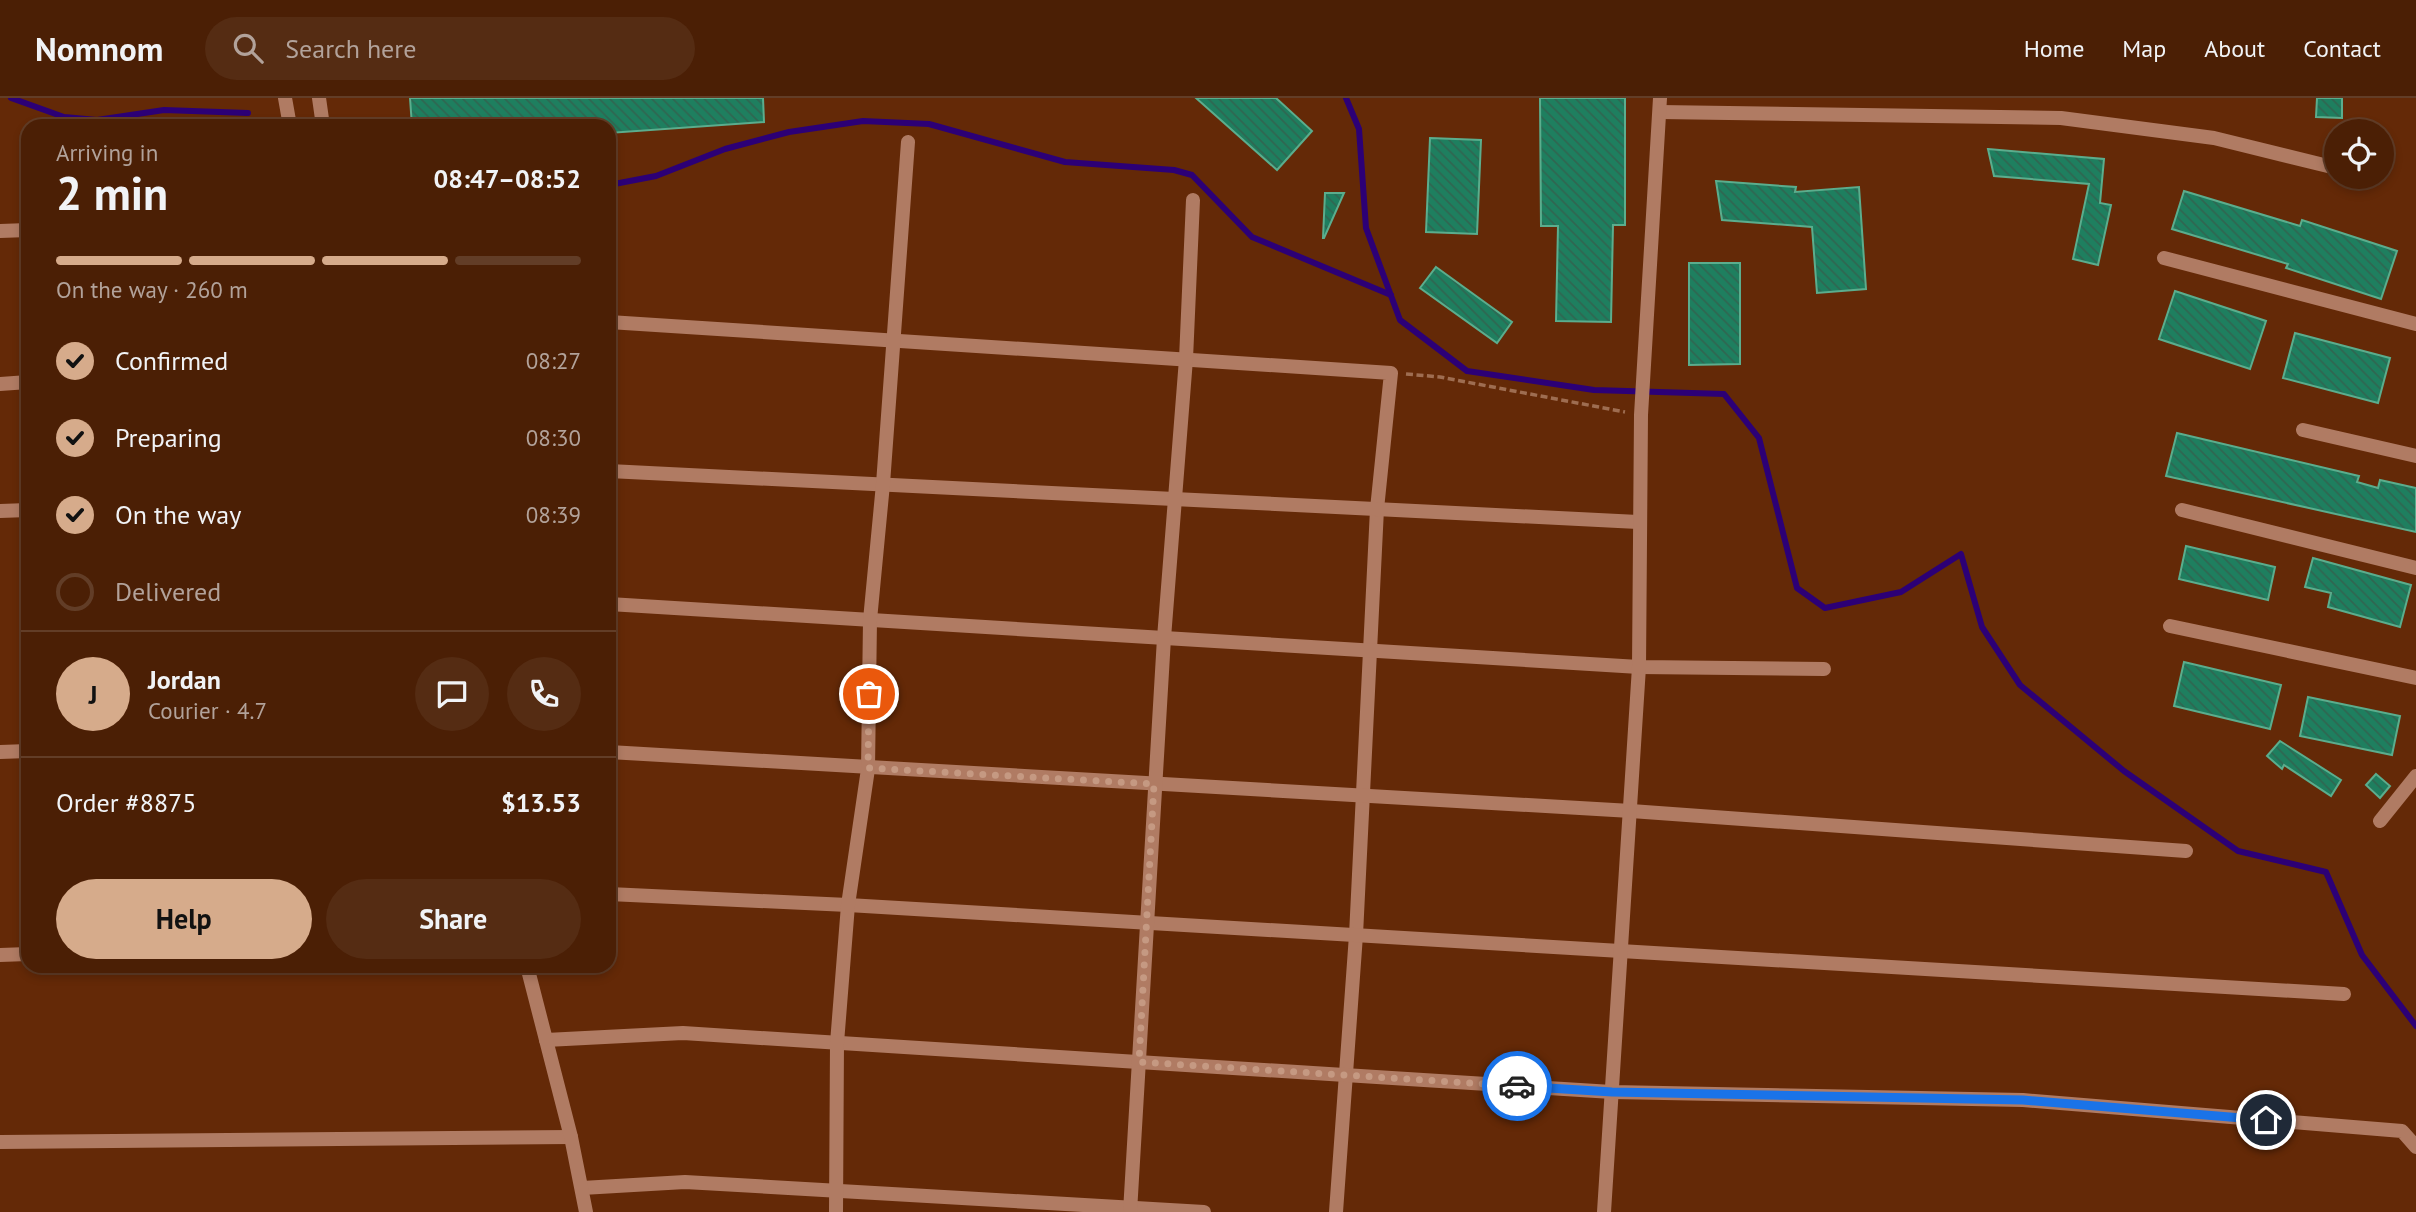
<!DOCTYPE html>
<html lang="en">
<head>
<meta charset="utf-8">
<style>
	:root { --surface:#4b1f05; --page:#552c13; --text:#f1f3f6; --muted:#b2a29a; --line:#623d27; --accent:#d6ab8b }
	body { margin:0; font-family:"PT Sans",sans-serif; background:var(--page); color:var(--text); height:100vh; display:flex; flex-direction:column; font-size:26px; white-space:nowrap }
	* { box-sizing:border-box; margin:0 }
	p { font-size:23px; color:var(--muted) }
	.icon { flex:none; width:38px; height:38px; fill:none; stroke:currentColor; stroke-width:2; stroke-linecap:round; stroke-linejoin:round }
	.map { position:relative; flex:1; overflow:hidden }
	.panel { position:absolute; left:21px; top:21px; width:595px; height:854px; display:flex; flex-direction:column; background:var(--surface); border-radius:21px; box-shadow:0 4px 10px #0003,0 0 0 2px var(--line) }
	.panel>* { flex:none }
	.tools { position:absolute; left:2324px; top:21px; display:grid; gap:14px }
	.tools a { display:grid; place-items:center; width:70px; height:70px; border-radius:50%; background:var(--surface); box-shadow:0 4px 10px #0003,0 0 0 2px var(--line); font-size:35px }
	.pin { position:absolute; display:grid; place-items:center; width:60px; height:60px; color:#fff; margin:-30px; border:4px solid #fff; border-radius:50%; box-shadow:0 2px 7px #0007 }
	.courier { position:absolute; display:grid; place-items:center; width:70px; height:70px; margin:-35px; border:5px solid #1a73e8; border-radius:50%; background:#fff; color:#222; box-shadow:0 2px 9px #0007 }
	.head em { font-style:normal; font-weight:600 }
	.head div { display:flex; flex-direction:column-reverse }
	.head { display:flex; align-items:center; justify-content:space-between; height:119px; padding:0 35px }
	h1 { font-size:46px; font-weight:600; line-height:52px }
	.bar { display:grid; grid-template-columns:repeat(4,1fr); gap:10px 7px; align-content:center; height:84px; padding:0 35px }
	.bar i { height:9px; border-radius:5px; background:var(--line) }
	.bar .active { background:var(--accent) }
	.bar p { grid-column:span 4 }
	.line { display:flex; align-items:center; gap:18px; padding:0 35px; border-top:2px solid var(--line) }
	.line div { flex:1 }
	.round { display:grid; place-items:center; flex:none; width:74px; height:74px; border-radius:37px; background:var(--page) }
	ol { padding:0 35px; list-style:none }
	li { display:flex; align-items:center; gap:21px; height:77px }
	li p { margin-inline-start:auto }
	li .icon { padding:7px; border-radius:50%; background:var(--accent); color:#111; stroke-width:4 }
	li:last-child { color:var(--muted) }
	li i { width:38px; height:38px; border:4px solid var(--line); border-radius:50% }
	.cta { display:flex; gap:14px; margin-top:auto; padding:14px 35px }
	.cta a { flex:1; height:80px; border-radius:42px; background:var(--accent); color:#111; font-size:28px; font-weight:600; line-height:80px; text-align:center }
	.cta a+a { background:var(--page); color:var(--text) }
	header { display:flex; align-items:center; gap:42px; box-sizing:border-box; height:98px; padding:0 35px; background:var(--surface); border-bottom:2px solid var(--line) }
	header strong { font-size:33px }
	nav { display:flex; gap:38px; margin-inline-start:auto; font-size:24px }
	.search { width:490px; height:63px; background:var(--page); display:flex; align-items:center; gap:18px; box-sizing:border-box; padding:0 24px; border-radius:38px; color:var(--muted); font-size:26px }
	.map>svg:first-child { display:block }
	.lines { fill:none; stroke-linecap:round; stroke-linejoin:round }
	.stream { stroke:#2c0076; stroke-width:6 }
	.building { fill:url(#building-back-hatch); stroke:#5bad8d; stroke-width:2 }
	.path { stroke:#9e6d51; stroke-width:3.5; stroke-dasharray:7 3.5; stroke-linecap:butt }
	.minor { stroke:#b07b63; stroke-width:14 }
	.tertiary { stroke:#b07b63; stroke-width:14 }
	.done { stroke:#c59982; stroke-width:7; stroke-dasharray:0 12.6 }
	.route { stroke:#1a73e8; stroke-width:9 }
</style>
</head>
<body>
<header>
<strong>Nomnom</strong>
<div class="search"><svg class="icon" aria-label="search" viewBox="0 0 24 24"><circle cx="10" cy="10" r="6"/><path d="M15 15l6 6"/></svg>Search here</div>
<nav><a>Home</a><a>Map</a><a>About</a><a>Contact</a></nav>
</header>
<div class="map">
<svg width="2416" height="1114" viewBox="0 0 2416 1114">
	<defs>
		<pattern id="building-back-hatch" width="6" height="6" patternUnits="userSpaceOnUse" patternTransform="scale(1.75)"><rect width="6" height="6" fill="#1e7f5f"/><path d="M-1 5l2 2M0 0l6 6M5-1l2 2" fill="none" stroke="#306651"/></pattern>
	</defs>
	<rect width="100%" height="100%" fill="#642907"/>
	<g class="lines">
		<!-- stream -->
		<g class="stream">
			<polyline points="11,0 64,19 97,22 164,12 248,15"/>
			<polyline points="1346,0 1359,31 1366,130 1400,222 1467,273 1594,292 1724,296 1759,340 1797,490 1825,510 1901,494 1961,456 1982,529 2020,587 2124,673 2238,753 2326,774 2362,857 2416,928"/>
			<polyline points="609,87 656,78 725,51 789,34 863,23 929,26 1065,64 1174,72 1192,77 1252,139 1391,197"/>
		</g>
	</g>
	<!-- building -->
	<g class="building">
		<polygon points="410,0 763,0 764,24 609,35 609,28 412,28"/>
		<polygon points="1196,0 1276,0 1312,33 1277,72"/>
		<polygon points="1540,0 1625,0 1625,127 1613,127 1611,224 1556,223 1558,128 1541,128"/>
		<polygon points="2317,0 2342,0 2342,20 2316,19"/>
		<polygon points="1430,40 1481,42 1477,136 1426,134"/>
		<polygon points="1988,51 2104,61 2100,105 2111,107 2098,167 2073,161 2089,86 1994,78"/>
		<polygon points="1716,83 1796,89 1795,94 1859,89 1866,191 1817,195 1812,129 1722,122"/>
		<polygon points="2184,93 2300,128 2302,122 2397,153 2381,201 2286,170 2288,166 2172,131"/>
		<polygon points="1325,95 1344,95 1324,140 1323,140"/>
		<polygon points="1689,165 1740,165 1740,266 1689,267"/>
		<polygon points="1436,169 1512,224 1497,245 1420,190"/>
		<polygon points="2175,193 2266,223 2250,271 2159,241"/>
		<polygon points="2295,235 2390,260 2378,305 2283,280"/>
		<polygon points="2177,335 2359,378 2357,384 2378,390 2380,382 2416,390 2416,434 2166,378"/>
		<polygon points="2186,448 2275,469 2268,502 2179,481"/>
		<polygon points="2313,460 2411,487 2400,529 2328,509 2331,495 2305,489"/>
		<polygon points="2184,564 2281,587 2270,631 2174,608"/>
		<polygon points="2308,599 2400,618 2392,657 2300,638"/>
		<polygon points="2280,643 2341,682 2331,698 2284,667 2282,671 2267,658"/>
		<polygon points="2376,676 2390,688 2380,700 2366,687"/>
	</g>
	<g class="lines">
		<!-- path -->
		<polyline class="path" points="1406,276 1440,279 1625,314"/>
		<!-- minor -->
		<g class="minor">
			<polyline points="1660,14 2061,20 2214,40 2336,70"/>
			<polyline points="0,133 28,132"/>
			<polyline points="2164,160 2416,226"/>
			<polyline points="609,224 1391,275 1377,411 1356,837 1336,1114"/>
			<polyline points="0,286 28,284"/>
			<polyline points="2303,332 2416,358"/>
			<polyline points="609,373 1638,424"/>
			<polyline points="2182,412 2416,470"/>
			<polyline points="0,413 28,412"/>
			<polyline points="609,506 1639,569 1824,571"/>
			<polyline points="2170,528 2416,580"/>
			<polyline points="0,654 28,653"/>
			<polyline points="609,654 1631,713 2186,753"/>
			<polyline points="2380,723 2416,678"/>
			<polyline points="609,796 848,807 2344,896"/>
			<polyline points="0,857 28,856"/>
			<polyline points="546,942 683,935 1612,994 2023,1002 2402,1033 2416,1049"/>
			<polyline points="0,1044 571,1039"/>
			<polyline points="582,1090 685,1084 1204,1114"/>
			<polyline points="836,1114 837,945 848,807 868,671 870,522 883,386 908,44"/>
			<polyline points="1130,1114 1164,540 1186,261 1193,102"/>
		</g>
		<!-- tertiary -->
		<g class="tertiary">
			<polyline points="285,0 290,28"/>
			<polyline points="319,0 323,28"/>
			<polyline points="527,868 571,1039 586,1114"/>
			<polyline points="1604,1114 1639,569 1641,317 1660,0"/>
		</g>
	</g>
	<g class="lines">
		<!-- done -->
		<polyline class="done" points="869,596 868,670 1154,686 1139,964 1517,988"/>
		<!-- route -->
		<polyline class="route" points="1517,988 1612,994 2023,1002 2266,1022"/>
	</g>
</svg>
<div class="tools">
<a><svg class="icon" aria-label="locate" viewBox="0 0 24 24"><circle cx="12" cy="12" r="6"/><path d="M12 2v4M12 18v4M2 12h4M18 12h4"/></svg></a>
</div>
<div class="pin" style="left:869px;top:596px;background:#ea580c"><svg class="icon" aria-label="bag" viewBox="0 0 24 24"><path d="M5 8h14l-1 12H6zM9 8a3 3 0 0 1 6 0"/></svg></div>
<div class="pin" style="left:2266px;top:1022px;background:#1f2937"><svg class="icon" aria-label="home" viewBox="0 0 24 24"><path d="M3 11l9-7 9 7M6 9v11h12V9"/></svg></div>
<div class="courier" style="left:1517px;top:988px"><svg class="icon" aria-label="car" viewBox="0 0 24 24"><path d="M5 17H2v-5l4-1 3-4h7l3 4 3 1v5h-3M9 17h6M6 11h13"/><circle cx="7" cy="17" r="2"/><circle cx="17" cy="17" r="2"/></svg></div>
<section class="panel">
<div class="head"><div><h1>2 min</h1><p>Arriving in</p></div><em>08:47–08:52</em></div>
<div class="bar"><i class="active"></i><i class="active"></i><i class="active"></i><i></i><p>On the way · 260 m</p></div>
<ol>
<li><svg class="icon" aria-label="check" viewBox="0 0 24 24"><path d="M5 12l5 5 9-10"/></svg>Confirmed<p>08:27</p></li>
<li><svg class="icon" aria-label="check" viewBox="0 0 24 24"><path d="M5 12l5 5 9-10"/></svg>Preparing<p>08:30</p></li>
<li><svg class="icon" aria-label="check" viewBox="0 0 24 24"><path d="M5 12l5 5 9-10"/></svg>On the way<p>08:39</p></li>
<li><i></i>Delivered</li>
</ol>
<div class="line" style="height:126px"><b class="round" style="background:var(--accent);color:#111">J</b><div><b>Jordan</b><p>Courier · 4.7</p></div><a class="round"><svg class="icon" aria-label="chat" viewBox="0 0 24 24"><path d="M4 5h16v11H9l-5 4z"/></svg></a><a class="round"><svg class="icon" aria-label="phone" viewBox="0 0 24 24"><path d="M5 4h4l2 5-3 2q2 4 5 5l2-3 5 2v4C11 20 4 13 5 4z"/></svg></a></div>
<div class="line" style="height:91px"><div>Order #8875</div><b>$13.53</b></div>
<div class="cta"><a>Help</a><a>Share</a></div>
</section>
</div>
</body>
</html>
